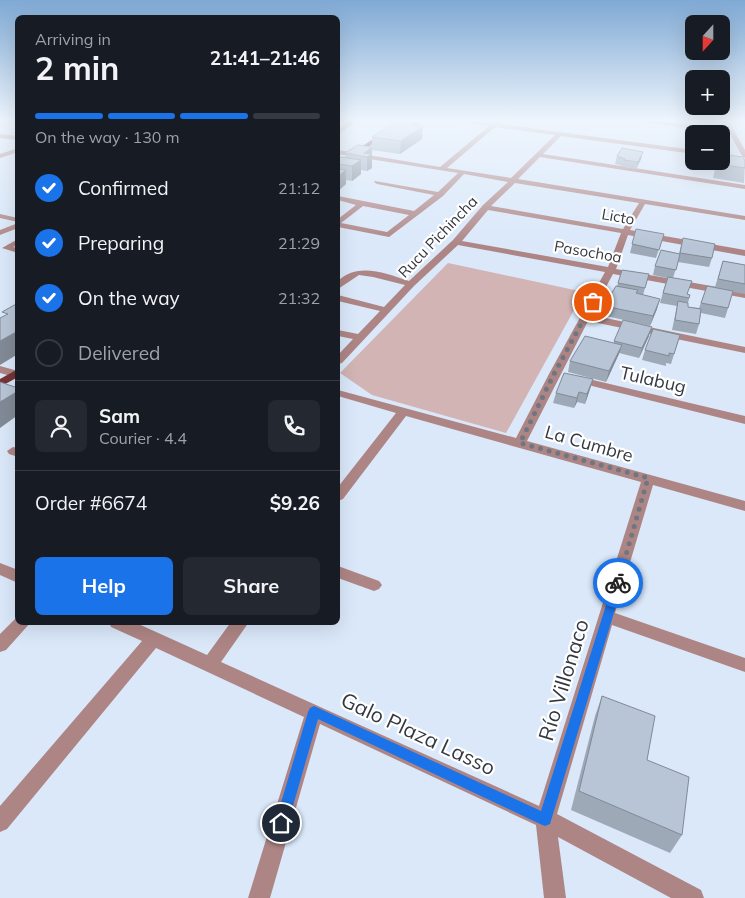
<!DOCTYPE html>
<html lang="en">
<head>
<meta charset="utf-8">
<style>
	:root { --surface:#171b24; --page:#242831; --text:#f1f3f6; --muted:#9ea1a6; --line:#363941; --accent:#1a73e8 }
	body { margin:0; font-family:Mulish,sans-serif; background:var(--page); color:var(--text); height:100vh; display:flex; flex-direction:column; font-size:19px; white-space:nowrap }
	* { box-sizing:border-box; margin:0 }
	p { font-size:16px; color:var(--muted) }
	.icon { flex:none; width:28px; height:28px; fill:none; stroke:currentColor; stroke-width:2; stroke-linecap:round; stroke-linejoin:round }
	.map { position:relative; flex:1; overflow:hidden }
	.drawer { position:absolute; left:15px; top:15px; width:325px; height:610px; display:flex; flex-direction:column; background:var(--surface); border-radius:8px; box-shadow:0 5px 20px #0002 }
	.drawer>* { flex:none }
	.needle { width:32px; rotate:201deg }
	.controls { position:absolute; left:685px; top:15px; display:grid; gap:10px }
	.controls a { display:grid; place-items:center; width:45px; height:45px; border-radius:8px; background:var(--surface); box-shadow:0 5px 20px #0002; font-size:25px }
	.pin { position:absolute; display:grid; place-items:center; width:42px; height:42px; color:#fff; margin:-21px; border:2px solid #fff; border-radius:50%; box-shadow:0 1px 5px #0007 }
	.courier { position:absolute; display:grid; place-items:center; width:50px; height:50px; margin:-25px; border:4px solid #1a73e8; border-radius:50%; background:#fff; color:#222; box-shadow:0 1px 6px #0007 }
	.overview em { font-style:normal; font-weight:700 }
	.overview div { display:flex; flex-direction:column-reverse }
	.overview { display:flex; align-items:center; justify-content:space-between; height:85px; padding:0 20px }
	h1 { font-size:32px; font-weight:700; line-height:38px }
	.bar { display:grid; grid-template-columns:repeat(4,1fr); gap:8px 5px; align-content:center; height:60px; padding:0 20px }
	.bar i { height:6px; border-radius:4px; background:var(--line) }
	.bar .selected { background:var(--accent) }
	.bar p { grid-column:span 4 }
	.line { display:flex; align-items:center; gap:12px; padding:0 20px; border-top:1px solid var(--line) }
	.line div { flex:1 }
	.round { display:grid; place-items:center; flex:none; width:52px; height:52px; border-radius:8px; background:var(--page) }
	ol { padding:0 20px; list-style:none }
	li { display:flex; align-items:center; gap:15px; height:55px }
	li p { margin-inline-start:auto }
	li .icon { padding:5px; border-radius:50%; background:var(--accent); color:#fff; stroke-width:4 }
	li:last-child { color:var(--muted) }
	li i { width:28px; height:28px; border:2px solid var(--line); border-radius:50% }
	.cta { display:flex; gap:10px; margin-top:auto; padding:10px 20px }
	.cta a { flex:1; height:58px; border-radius:8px; background:var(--accent); color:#fff; font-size:20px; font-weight:700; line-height:58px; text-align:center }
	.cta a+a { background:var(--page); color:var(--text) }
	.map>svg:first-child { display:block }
	.green { fill:#d1b4b3 }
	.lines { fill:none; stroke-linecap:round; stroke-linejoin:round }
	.minor { fill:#ae8585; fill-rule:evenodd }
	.major { fill:#773437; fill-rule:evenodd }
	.wall { fill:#9ea9b8 }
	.shaded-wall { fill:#818a96 }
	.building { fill:#b8c5d6; stroke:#818a96 }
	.route { fill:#1a73e8 }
	.done { stroke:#6e7681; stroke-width:5; stroke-dasharray:0 9 }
	.labels { text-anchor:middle; stroke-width:4.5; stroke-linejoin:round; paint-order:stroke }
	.far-street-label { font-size:15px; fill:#343940; stroke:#fff }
	.street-label { font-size:18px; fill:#343940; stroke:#fff }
	.near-street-label { font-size:21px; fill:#343940; stroke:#fff }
</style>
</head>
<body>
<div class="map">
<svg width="745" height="898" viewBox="0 0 745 898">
	<rect width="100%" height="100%" fill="#dae8fa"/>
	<!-- green -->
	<polygon class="green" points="448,263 584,292 506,433 372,395 340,373"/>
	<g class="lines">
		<!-- minor -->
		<g class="minor">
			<polygon points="350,120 357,120 338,135 338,130"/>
			<path d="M 453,120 L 493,123 L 498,120 L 501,122 L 499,124 L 694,150 L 694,154 L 561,136 L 543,154 L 745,185 L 745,189 L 540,157 L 518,179 L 745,216 L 745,220 L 645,204 L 630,230 L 745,250 L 745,256 L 628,235 L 616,269 L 745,292 L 745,298 L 613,274 L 591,315 L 745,347 L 745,353 L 588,321 L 527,441 L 745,501 L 745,511 L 653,485 L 615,613 L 745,658 L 745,672 L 612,625 L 557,814 L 701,890 L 704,898 L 671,898 L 558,837 L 566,898 L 544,898 L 536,825 L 320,724 L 270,898 L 248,898 L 304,717 L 156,648 L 7,829 L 0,832 L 0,806 L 142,641 L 111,627 L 109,622 L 134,622 L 207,655 L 231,622 L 249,622 L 221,662 L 539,806 L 641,482 L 406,416 L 343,499 L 338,501 L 338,487 L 396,413 L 338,396 L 338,390 L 516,438 L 549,374 L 605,272 L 458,245 L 414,286 L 342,363 L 338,364 L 338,355 L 353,339 L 338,336 L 338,330 L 358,334 L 380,311 L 338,301 L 338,295 L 384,307 L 405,285 L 373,277 L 359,275 L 338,289 L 338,281 C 358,262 385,273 409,281 L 453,240 L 483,205 L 508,182 L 464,174 L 443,196 L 389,237 L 338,227 L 338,219 L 356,205 L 338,200 L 338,196 L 414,211 L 434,195 L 377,184 L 374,182 L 375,181 L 438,192 L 458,173 L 338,154 L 338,150 L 440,167 L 489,126 ZM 495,127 L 555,135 L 511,178 L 447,168 ZM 515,183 L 639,203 L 623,229 L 491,206 ZM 363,206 L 409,215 L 387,232 L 341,223 ZM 488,210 L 621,233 L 608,267 L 462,241 Z"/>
			<polygon points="630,120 650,120 728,130 722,120 728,120 745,150 745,158 742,156 730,134"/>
			<polygon points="0,134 18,136 18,140 0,138"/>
			<polygon points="18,148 18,152 0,158 0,154"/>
			<polygon points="0,214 18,218 18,222 0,218"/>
			<polygon points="18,223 18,228 0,235 0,230"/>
			<polygon points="18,239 18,245 13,247 18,248 18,253 2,248"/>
			<polygon points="0,366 18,371 18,378 0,373"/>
			<polygon points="576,376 745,416 745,424 572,381 570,379 572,377"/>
			<polygon points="13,447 18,448 18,457 9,454 7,451"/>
			<polygon points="0,563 18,570 18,583 0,575"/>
			<polygon points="338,566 379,581 382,585 379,589 374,591 338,578"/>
			<polygon points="17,617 18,622 31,622 6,650 0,652 0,634"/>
		</g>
		<!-- major -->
		<g class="major">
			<polygon points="402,120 409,120 338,167 338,162"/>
			<polygon points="18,369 18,377 0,387 0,379"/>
		</g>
	</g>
	<!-- wall -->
	<g class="wall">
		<polygon points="398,120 419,120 419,126 422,139 400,154 372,150 372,137"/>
		<polygon points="358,145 372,161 372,168 367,171 361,170 361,174 352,181 346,180 346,184 338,191 338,158 345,157 345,153"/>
		<polygon points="617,156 641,159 636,169 622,167 623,166 615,164"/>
		<polygon points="717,161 745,161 744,183 713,178"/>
		<polygon points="636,229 664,234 656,258 630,253"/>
		<polygon points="683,238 712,258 709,267 678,262 673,278 687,294 690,295 688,303 688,307 699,308 707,286 715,287 723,261 745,265 745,294 733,292 725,318 701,313 699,324 696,334 672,330 677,306 660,303 667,278 653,275 655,266 679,254"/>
		<polygon points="649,274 643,295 657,309 650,326 602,315 604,306 617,286 618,283"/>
		<polygon points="680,335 671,364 666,363 666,366 642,360 645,350"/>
		<polygon points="649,336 639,358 619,353 606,382 568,372 570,361 614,343 614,341"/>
		<polygon points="593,379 590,389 585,404 577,402 574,408 553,403 556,393"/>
		<polygon points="602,696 647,760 682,835 670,853 571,810 595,716"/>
	</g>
	<!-- shaded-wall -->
	<g class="shaded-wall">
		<polygon points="417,120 419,120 419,129 423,126 422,139 400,154 401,141 410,125"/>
		<polygon points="372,147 372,168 367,171 367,157 364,153"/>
		<polygon points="643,152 641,159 636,169 638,162"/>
		<polygon points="361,160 361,174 352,181 352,166"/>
		<polygon points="346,170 346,184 338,191 338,176"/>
		<polygon points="660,299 657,309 650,326 653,316"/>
		<polygon points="652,327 649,336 639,358 642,348"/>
		<polygon points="18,331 18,354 0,365 0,341"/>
		<polygon points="622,345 619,354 606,382 609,371"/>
		<polygon points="593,379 590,389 585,404 587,394"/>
		<polygon points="18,391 18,415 0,428 0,402"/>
		<polygon points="579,392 577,402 574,408 577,398"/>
	</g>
	<!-- building -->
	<g class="building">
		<polygon points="398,120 417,120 410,125 423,126 401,141 372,137"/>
		<polygon points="358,145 372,147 364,153 372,154 367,157 345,153"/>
		<polygon points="622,148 643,152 638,162 624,160 625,159 617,156"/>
		<polygon points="721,154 743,157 745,161 745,168 717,164 718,161 721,161"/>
		<polygon points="340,157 361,160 352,166 338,164 338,158"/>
		<polygon points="338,169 346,170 338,176"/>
		<polygon points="636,229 664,234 659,250 632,244"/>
		<polygon points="683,238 715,244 712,258 680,253"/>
		<polygon points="661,250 680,254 676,270 655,266"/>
		<polygon points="723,261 745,265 745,284 718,279"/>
		<polygon points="622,270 649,274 645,288 618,283"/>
		<polygon points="668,277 692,281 687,294 690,295 689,298 663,293"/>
		<polygon points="616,286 638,290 636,293 660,299 653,316 604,306"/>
		<polygon points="707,286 733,291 728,308 701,303"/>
		<polygon points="678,301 688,303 688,307 701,309 699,324 675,320"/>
		<polygon points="18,303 18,331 0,341 0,318 8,314 2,312"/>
		<polygon points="623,320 652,327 642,348 614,341"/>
		<polygon points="653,329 680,335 674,354 669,353 669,356 645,350"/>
		<polygon points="585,336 622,345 609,371 570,361"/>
		<polygon points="564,373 593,379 587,394 579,392 577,398 556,393"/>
		<polygon points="0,382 18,388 18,391 0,402"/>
		<polygon points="602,696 655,716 647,760 689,777 682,835 579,791"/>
	</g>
	<!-- sky -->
	<linearGradient id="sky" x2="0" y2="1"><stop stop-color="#7fa9d4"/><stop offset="0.49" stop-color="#eef5fd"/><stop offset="1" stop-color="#eef5fd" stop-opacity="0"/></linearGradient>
	<rect width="745" height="246" fill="url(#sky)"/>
	<!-- route -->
	<polygon class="route" points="618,579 623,583 550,824 545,826 540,824 318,719 288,823 286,828 281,830 276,828 275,823 308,712 310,708 314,706 541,811 613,583"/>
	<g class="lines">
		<!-- done -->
		<polyline class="done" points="593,302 554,374 520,443 648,478 618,583"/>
	</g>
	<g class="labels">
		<!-- far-street labels -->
		<g class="far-street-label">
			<text transform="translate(618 217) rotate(10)" y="5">Licto</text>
			<text transform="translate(438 237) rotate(-46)" y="5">Rucu Pichincha</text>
			<text transform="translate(588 252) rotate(10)" y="5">Pasochoa</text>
		</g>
		<!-- street labels -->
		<g class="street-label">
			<text transform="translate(653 380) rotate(13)" y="6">Tulabug</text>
			<text transform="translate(589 444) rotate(16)" y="6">La Cumbre</text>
		</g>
		<!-- near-street labels -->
		<g class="near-street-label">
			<text transform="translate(564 680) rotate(-73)" y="7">Río Villonaco</text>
			<text transform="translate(418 734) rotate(25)" y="7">Galo Plaza Lasso</text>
		</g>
	</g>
</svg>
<div class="controls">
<a><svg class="needle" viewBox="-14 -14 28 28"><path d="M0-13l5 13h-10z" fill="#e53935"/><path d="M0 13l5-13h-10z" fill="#9ea1a6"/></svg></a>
<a>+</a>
<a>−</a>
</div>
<div class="pin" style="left:593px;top:302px;background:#ea580c"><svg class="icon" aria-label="bag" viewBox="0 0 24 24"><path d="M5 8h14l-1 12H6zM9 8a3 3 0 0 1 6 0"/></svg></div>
<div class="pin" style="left:281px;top:823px;background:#1f2937"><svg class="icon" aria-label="home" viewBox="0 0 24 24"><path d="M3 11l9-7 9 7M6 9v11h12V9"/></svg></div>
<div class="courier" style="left:618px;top:583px"><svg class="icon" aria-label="bike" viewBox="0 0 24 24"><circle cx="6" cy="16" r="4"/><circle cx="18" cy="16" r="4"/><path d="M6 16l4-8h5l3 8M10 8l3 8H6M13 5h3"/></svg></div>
<section class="drawer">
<div class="overview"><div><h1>2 min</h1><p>Arriving in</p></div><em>21:41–21:46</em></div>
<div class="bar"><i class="selected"></i><i class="selected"></i><i class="selected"></i><i></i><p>On the way · 130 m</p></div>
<ol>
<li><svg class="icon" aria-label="check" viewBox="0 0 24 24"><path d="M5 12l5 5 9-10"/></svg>Confirmed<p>21:12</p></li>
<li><svg class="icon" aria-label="check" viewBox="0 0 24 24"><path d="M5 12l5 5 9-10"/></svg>Preparing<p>21:29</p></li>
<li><svg class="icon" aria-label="check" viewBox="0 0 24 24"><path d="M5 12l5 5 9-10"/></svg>On the way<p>21:32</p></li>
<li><i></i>Delivered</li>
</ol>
<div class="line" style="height:90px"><a class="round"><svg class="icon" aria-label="person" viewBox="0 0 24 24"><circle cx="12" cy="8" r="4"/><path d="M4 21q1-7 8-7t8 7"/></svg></a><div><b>Sam</b><p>Courier · 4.4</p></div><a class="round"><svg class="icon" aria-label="phone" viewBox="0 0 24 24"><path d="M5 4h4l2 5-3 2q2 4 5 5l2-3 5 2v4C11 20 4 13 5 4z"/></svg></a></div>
<div class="line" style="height:65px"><div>Order #6674</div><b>$9.26</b></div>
<div class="cta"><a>Help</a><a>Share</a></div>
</section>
</div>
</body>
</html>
